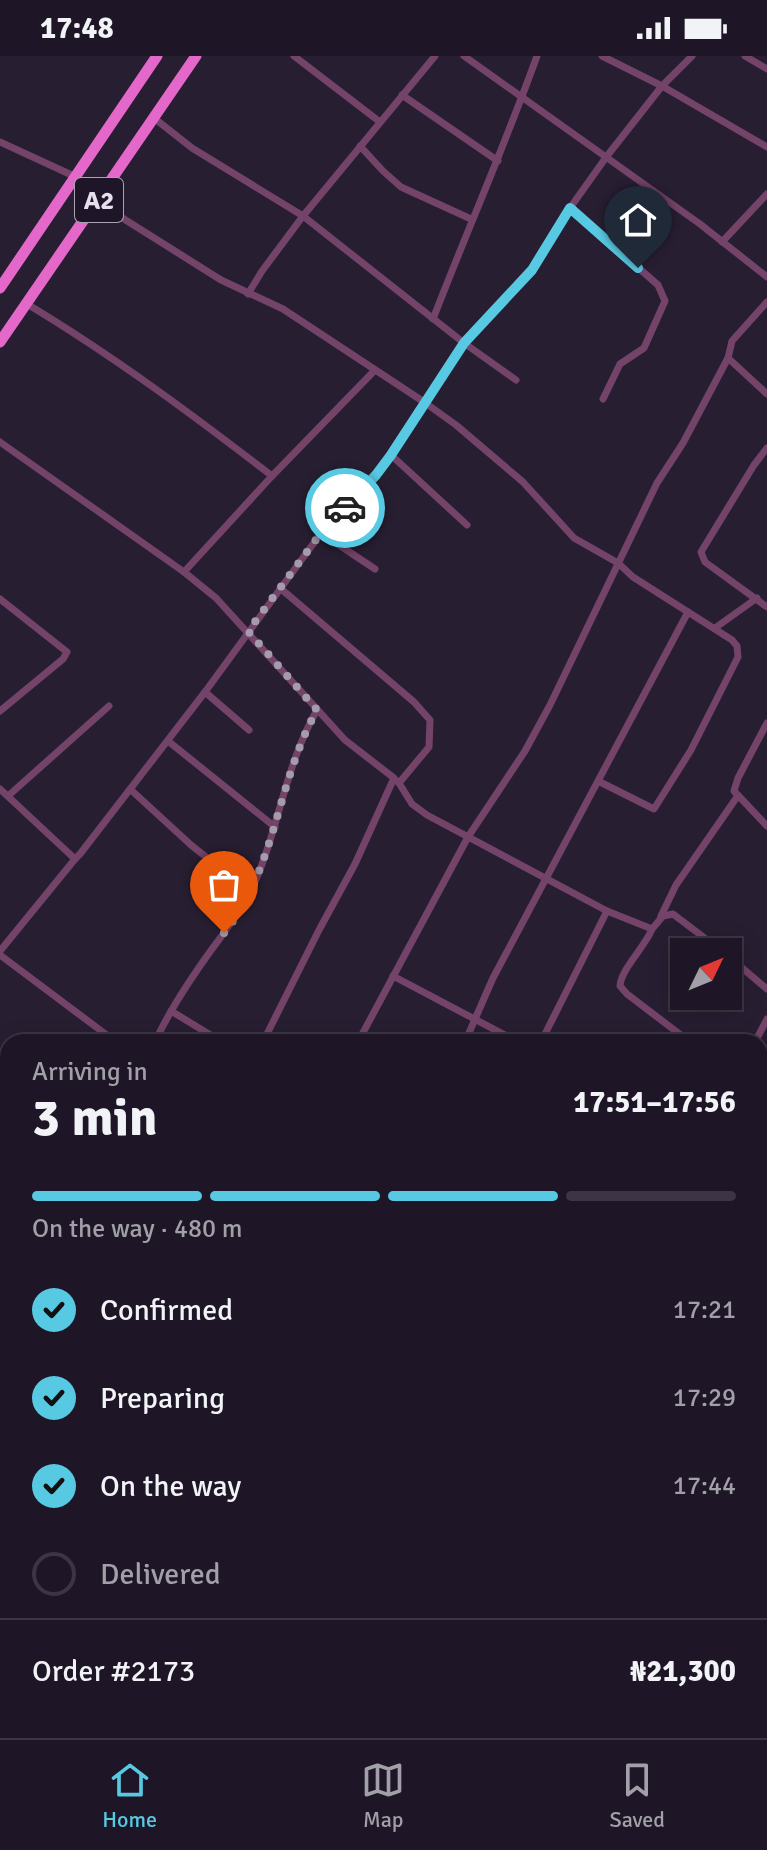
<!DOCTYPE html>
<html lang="en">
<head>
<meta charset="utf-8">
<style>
	:root { --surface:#1e1626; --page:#2b2332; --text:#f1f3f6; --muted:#a19fa7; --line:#3c3543; --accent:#57c9e2 }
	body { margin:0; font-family:Signika,sans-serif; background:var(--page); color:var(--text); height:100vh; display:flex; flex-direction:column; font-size:30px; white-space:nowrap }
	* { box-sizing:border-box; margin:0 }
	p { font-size:26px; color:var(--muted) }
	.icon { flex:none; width:44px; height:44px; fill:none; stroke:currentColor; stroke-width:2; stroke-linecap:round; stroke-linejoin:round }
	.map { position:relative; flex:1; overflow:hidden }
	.drawer { position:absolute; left:0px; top:978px; width:768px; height:704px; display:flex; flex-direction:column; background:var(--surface); border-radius:24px 24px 0 0; box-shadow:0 4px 20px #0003,0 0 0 2px var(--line) }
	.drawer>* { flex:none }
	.needle { width:52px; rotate:47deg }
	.tools { position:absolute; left:670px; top:882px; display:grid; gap:16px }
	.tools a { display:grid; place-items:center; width:72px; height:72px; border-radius:0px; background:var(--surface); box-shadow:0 4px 20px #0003,0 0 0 2px var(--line); font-size:40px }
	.pin { position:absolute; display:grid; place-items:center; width:68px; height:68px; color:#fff; margin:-82px -34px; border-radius:50% 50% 50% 0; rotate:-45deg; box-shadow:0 0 8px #0007 }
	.pin .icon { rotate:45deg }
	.courier { position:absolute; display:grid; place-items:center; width:80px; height:80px; margin:-40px; border:6px solid #57c9e2; border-radius:50%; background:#fff; color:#222; box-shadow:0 2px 10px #0007 }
	.headline em { font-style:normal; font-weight:700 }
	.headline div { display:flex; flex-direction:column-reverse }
	.headline { display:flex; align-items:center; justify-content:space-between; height:136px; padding:0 32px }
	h1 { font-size:52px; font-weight:700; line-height:60px }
	.bar { display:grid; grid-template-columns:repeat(4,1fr); gap:12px 8px; align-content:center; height:96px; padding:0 32px }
	.bar i { height:10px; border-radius:6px; background:var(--line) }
	.bar .selected { background:var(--accent) }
	.bar p { grid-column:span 4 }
	.line { display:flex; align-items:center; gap:20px; padding:0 32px; border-top:2px solid var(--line) }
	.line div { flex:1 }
	ol { padding:0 32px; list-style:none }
	li { display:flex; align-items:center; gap:24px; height:88px }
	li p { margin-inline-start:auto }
	li .icon { padding:8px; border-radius:50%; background:var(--accent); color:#111; stroke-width:4 }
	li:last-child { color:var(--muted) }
	li i { width:44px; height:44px; border:4px solid var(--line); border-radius:50% }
	.status { display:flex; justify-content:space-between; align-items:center; height:56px; padding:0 40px; background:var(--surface); direction:ltr }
	.status svg { height:22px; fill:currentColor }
	.tab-bar { display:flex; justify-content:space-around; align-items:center; height:112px; border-top:2px solid var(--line); background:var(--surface); font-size:22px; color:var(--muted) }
	.tab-bar a { display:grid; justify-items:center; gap:4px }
	.tab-bar .selected { color:var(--accent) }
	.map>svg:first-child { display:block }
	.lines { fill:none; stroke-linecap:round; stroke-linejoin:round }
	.minor { stroke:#744369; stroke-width:7 }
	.highway { stroke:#e368c9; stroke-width:11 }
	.done { stroke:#a49bac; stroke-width:8; stroke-dasharray:0 14.4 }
	.route { stroke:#57c9e2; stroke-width:10 }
	.labels { text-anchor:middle; stroke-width:6; stroke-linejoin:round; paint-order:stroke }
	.shield { fill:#1e1528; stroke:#aaa2b2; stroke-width:2 }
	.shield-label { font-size:26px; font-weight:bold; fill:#e6dfed }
</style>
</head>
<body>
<div class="status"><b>17:48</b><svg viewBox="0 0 49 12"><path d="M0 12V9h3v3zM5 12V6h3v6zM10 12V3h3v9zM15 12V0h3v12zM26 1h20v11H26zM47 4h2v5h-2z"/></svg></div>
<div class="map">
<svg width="767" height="1682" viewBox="0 0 767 1682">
	<rect width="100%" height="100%" fill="#281e32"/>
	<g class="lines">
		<!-- minor -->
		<g class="minor">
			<polyline points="294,0 380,66"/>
			<polyline points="464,0 700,168 767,221"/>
			<polyline points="602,0 662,30 767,91"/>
			<polyline points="745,0 767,13"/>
			<polyline points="402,39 498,105"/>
			<polyline points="154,62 192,92 303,160 464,287 424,346 456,369 523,426 574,482 618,507 633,521 688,556"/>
			<polyline points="0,86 76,121"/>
			<polyline points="360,90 383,115 401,131 471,163"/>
			<polyline points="570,152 658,229 665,245 644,292 620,308 603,343"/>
			<polyline points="722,186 767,138"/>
			<polyline points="248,238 262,215 303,160 435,0"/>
			<polyline points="767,246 732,285 728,302 767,338"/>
			<path d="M 27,248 C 112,299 193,359 272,420 L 375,314"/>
			<path d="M 433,263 C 467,175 505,89 537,0"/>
			<polyline points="516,324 464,287 532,214 570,152 607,100 662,30 692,0"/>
			<polyline points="0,386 184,516 216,542 345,684 394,722 355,808 319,874 263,986"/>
			<polyline points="767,392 754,409 701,496 705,506 767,551"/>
			<polyline points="391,399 467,469"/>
			<polyline points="321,477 375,513"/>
			<polyline points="184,516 272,420"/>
			<polyline points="280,532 414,646 430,664 429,691 399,727 397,725"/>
			<polyline points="0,543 67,596 63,603 0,655"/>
			<polyline points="715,572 757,542"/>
			<polyline points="205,636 249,674"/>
			<polyline points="767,667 738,722 734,735 767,770"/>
			<polyline points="168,685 275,771"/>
			<polyline points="399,727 412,748 427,759 607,855 652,873 663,860 673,858 723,896"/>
			<polyline points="0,733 75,803 80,798 205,636 321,477 376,419 424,346 283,253 221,224 97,146"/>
			<polyline points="130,733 191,789 250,836"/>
			<polyline points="8,740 109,650"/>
			<polyline points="661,860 676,829 737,741"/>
			<path d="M 652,873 C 645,891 621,913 620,930 L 627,938 L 690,986"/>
			<polyline points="0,895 75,803"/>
			<polyline points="0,899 116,986"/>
			<polyline points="728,900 767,933"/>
			<polyline points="393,920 518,986"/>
			<polyline points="171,955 222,986"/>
			<path d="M 155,986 C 170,953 191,922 212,893 C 226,874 239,858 250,837 C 278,779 284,711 317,654"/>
			<polyline points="358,986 468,781 525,695 550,649 657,427 683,387 728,302"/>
			<polyline points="465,986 493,922 688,556 732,584 737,590 738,601 691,694 654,753 598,725"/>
			<polyline points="541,986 607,855"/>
			<polyline points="755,986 767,963"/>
			<polyline points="760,1037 767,1041"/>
			<polyline points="0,1058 8,1062"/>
			<polyline points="760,1116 767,1113"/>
			<polyline points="0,1133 8,1138"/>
			<polyline points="0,1265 8,1252"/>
			<polyline points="0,1288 8,1291"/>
			<polyline points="0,1398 8,1385"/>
			<polyline points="0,1520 8,1504"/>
			<polyline points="123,1674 134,1682"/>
			<polyline points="266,1674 271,1682"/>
			<polyline points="22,1682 26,1674"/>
		</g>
		<!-- highway -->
		<g class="highway">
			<polyline points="0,232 157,0"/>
			<polyline points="0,286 196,0"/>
		</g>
	</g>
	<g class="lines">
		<!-- done -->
		<path class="done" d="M 224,877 C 276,813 277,725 317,654 L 248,575 L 321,477 L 345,452"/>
		<!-- route -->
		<polyline class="route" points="345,452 376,419 391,399 464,287 532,214 570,152 638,212"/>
	</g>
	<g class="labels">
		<!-- shield labels -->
		<rect class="shield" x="75" y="122" width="48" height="44" rx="6"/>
		<g class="shield-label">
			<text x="99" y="153">A2</text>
		</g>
	</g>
</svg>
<div class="tools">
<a><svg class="needle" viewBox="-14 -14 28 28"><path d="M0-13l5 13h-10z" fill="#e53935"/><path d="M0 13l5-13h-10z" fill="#a19fa7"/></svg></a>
</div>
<div class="pin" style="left:224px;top:877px;background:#ea580c"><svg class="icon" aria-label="bag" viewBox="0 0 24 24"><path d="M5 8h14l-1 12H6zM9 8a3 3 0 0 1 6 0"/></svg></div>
<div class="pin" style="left:638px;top:212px;background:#1f2937"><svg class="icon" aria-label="home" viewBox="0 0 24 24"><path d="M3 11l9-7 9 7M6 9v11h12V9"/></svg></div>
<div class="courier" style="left:345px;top:452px"><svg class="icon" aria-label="car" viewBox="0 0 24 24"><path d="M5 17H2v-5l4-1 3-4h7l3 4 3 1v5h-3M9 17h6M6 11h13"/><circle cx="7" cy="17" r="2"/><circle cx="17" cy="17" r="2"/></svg></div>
<section class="drawer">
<div class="headline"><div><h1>3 min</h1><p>Arriving in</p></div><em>17:51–17:56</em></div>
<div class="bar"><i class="selected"></i><i class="selected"></i><i class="selected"></i><i></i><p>On the way · 480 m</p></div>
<ol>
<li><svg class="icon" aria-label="check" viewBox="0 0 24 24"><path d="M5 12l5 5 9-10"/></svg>Confirmed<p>17:21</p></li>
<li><svg class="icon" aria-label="check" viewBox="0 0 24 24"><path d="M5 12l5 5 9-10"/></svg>Preparing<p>17:29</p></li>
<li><svg class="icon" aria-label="check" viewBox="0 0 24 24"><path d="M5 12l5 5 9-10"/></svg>On the way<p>17:44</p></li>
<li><i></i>Delivered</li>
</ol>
<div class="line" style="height:104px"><div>Order #2173</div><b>₦21,300</b></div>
</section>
</div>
<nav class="tab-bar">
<a class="selected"><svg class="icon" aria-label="home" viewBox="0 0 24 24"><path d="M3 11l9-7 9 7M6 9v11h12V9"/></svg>Home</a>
<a><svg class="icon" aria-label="map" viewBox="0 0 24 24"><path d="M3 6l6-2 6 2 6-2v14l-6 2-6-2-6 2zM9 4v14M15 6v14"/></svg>Map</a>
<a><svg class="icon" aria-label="saved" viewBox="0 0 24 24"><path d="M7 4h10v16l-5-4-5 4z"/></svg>Saved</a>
</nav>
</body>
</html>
